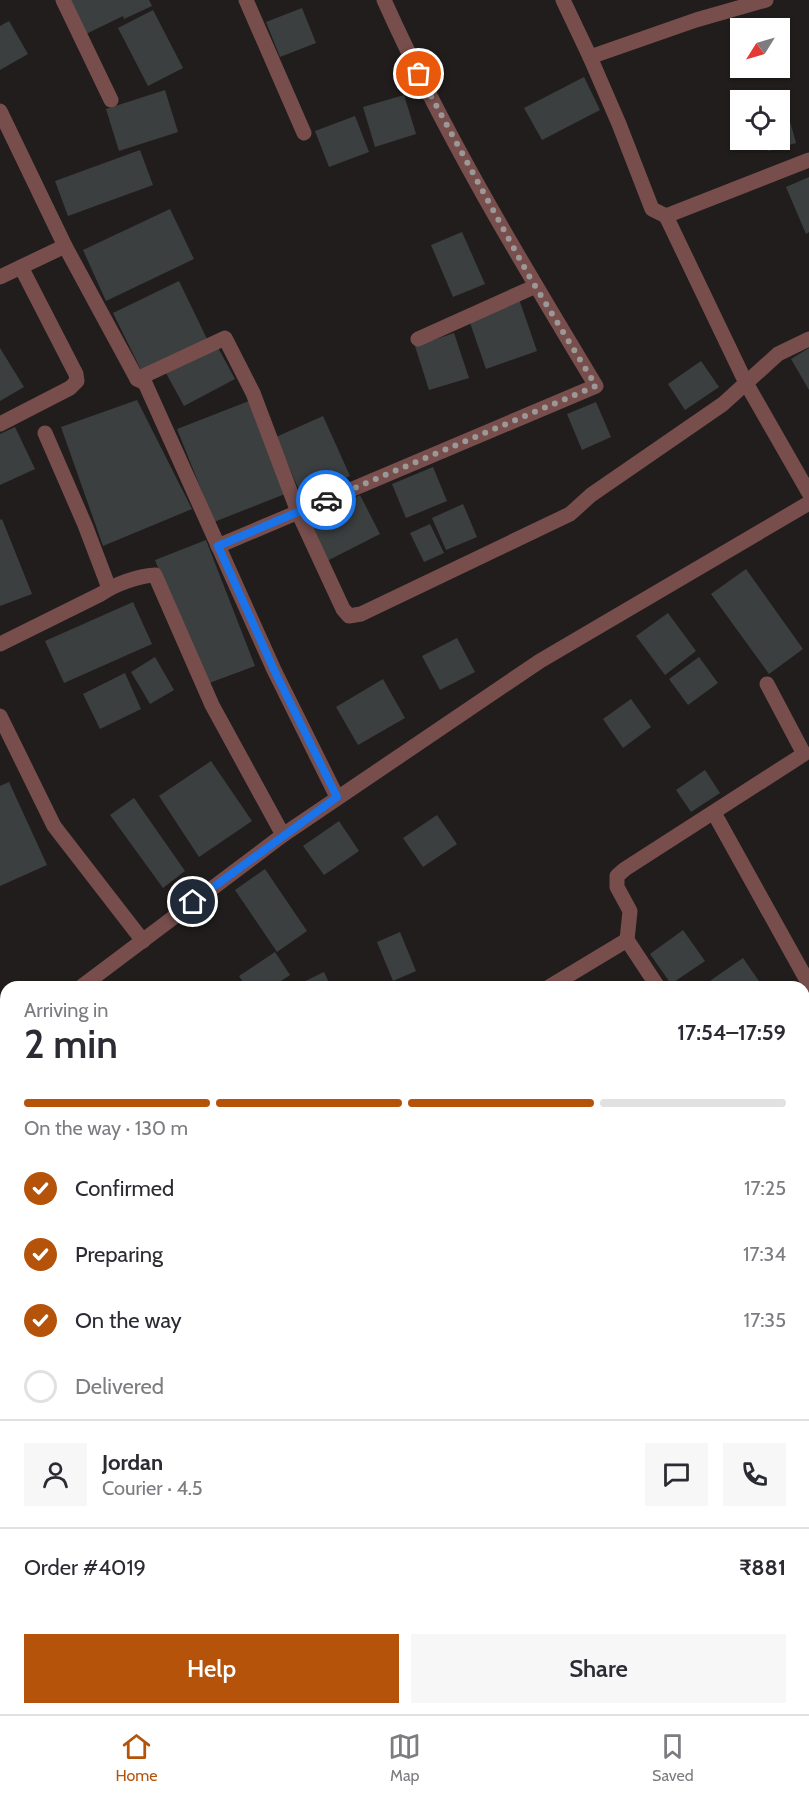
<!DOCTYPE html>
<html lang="en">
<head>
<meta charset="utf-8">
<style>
	:root { --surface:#fff; --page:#f7f7f7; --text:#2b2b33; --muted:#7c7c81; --line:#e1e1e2; --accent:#b45309 }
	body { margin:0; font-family:Cabin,sans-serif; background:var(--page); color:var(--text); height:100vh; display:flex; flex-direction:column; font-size:22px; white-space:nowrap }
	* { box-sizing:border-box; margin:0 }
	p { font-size:20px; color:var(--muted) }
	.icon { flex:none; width:33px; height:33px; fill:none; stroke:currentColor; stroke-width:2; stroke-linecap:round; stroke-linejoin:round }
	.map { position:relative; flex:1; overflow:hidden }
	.panel { position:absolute; left:0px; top:981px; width:810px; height:734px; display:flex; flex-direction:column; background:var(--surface); border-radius:18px 18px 0 0; box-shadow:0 2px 4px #0004 }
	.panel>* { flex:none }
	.needle { width:39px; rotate:233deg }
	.controls { position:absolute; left:730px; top:18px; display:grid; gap:12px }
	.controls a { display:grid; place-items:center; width:60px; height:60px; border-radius:0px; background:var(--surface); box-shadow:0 2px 4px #0004; font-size:30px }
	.pin { position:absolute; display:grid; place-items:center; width:51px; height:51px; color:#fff; margin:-26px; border:3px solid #fff; border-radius:50%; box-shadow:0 2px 6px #0007 }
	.courier { position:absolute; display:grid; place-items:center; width:60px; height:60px; margin:-30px; border:4px solid #1a73e8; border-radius:50%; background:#fff; color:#222; box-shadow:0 2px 8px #0007 }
	.overview em { font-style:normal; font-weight:600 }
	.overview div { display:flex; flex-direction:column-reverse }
	.overview { display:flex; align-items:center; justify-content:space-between; height:102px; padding:0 24px }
	h1 { font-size:39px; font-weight:600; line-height:45px }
	.bar { display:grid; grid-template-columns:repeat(4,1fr); gap:9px 6px; align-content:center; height:72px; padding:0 24px }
	.bar i { height:8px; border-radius:4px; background:var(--line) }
	.bar .current { background:var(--accent) }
	.bar p { grid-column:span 4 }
	.line { display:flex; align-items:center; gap:15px; padding:0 24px; border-top:2px solid var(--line) }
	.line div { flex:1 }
	.round { display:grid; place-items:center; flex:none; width:63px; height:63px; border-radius:0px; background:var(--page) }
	ol { padding:0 24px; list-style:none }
	li { display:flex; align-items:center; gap:18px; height:66px }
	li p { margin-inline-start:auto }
	li .icon { padding:6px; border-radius:50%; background:var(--accent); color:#fff; stroke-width:4 }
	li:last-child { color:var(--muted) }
	li i { width:33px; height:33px; border:3px solid var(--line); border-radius:50% }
	.primary-button { display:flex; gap:12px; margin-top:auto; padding:12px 24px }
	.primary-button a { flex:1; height:69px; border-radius:0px; background:var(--accent); color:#fff; font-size:24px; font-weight:600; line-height:69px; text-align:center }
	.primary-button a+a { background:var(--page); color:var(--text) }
	.tab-bar { display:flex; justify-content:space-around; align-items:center; height:84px; border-top:2px solid var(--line); background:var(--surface); font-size:16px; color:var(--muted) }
	.tab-bar a { display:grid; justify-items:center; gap:3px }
	.tab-bar .current { color:var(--accent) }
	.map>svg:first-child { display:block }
	.building { fill:#3b3f40 }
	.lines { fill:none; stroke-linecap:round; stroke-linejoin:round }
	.minor { stroke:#774e4b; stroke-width:15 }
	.major { stroke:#cf7c77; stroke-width:15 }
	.done { stroke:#9b9898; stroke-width:6; stroke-dasharray:0 10.8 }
	.route { stroke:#1a73e8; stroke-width:8 }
</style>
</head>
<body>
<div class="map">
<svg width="809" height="1714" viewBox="0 0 809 1714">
	<rect width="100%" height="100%" fill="#211d1d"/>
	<!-- building -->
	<g class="building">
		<polygon points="69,0 149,0 152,6 124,19 123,16 86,34"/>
		<polygon points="302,8 316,43 280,57 266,22"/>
		<polygon points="153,10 183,68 148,86 118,28"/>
		<polygon points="9,21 28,54 0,70 0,26"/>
		<polygon points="584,77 600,110 542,140 524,108"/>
		<polygon points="165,90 178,132 119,151 106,109"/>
		<polygon points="404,95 416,134 375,147 363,107"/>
		<polygon points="786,107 796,143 768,151 765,140 780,140 780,109"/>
		<polygon points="355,116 369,152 329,167 315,131"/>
		<polygon points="140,150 153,185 68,216 55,181"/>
		<polygon points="809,177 809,232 806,234 786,187"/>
		<polygon points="170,209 194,259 106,301 83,250"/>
		<polygon points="462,232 485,284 453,297 431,245"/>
		<polygon points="179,281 208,341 142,372 113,313"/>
		<polygon points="519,299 537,351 486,369 468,317"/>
		<polygon points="454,333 469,378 429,390 415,346"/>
		<polygon points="216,344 235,379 184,406 165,371"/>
		<polygon points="0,348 24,387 0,401"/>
		<polygon points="809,348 809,390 791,359"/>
		<polygon points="701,361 719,387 685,410 668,384"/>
		<polygon points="137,400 192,509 103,546 61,427"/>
		<polygon points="249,401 285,494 214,522 177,429"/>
		<polygon points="596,402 611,437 582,450 567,414"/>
		<polygon points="323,416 350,476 302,497 276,437"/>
		<polygon points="15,427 35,469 0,485 0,434"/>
		<polygon points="433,467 447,501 406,518 392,484"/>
		<polygon points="360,495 380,534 325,562 305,524"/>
		<polygon points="463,504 477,537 446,550 432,518"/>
		<polygon points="2,519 32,594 0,606 0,520"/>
		<polygon points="430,524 444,553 424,562 410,533"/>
		<polygon points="206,540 255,666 204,685 155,560"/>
		<polygon points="746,569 803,649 769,674 711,594"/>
		<polygon points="133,602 152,644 64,683 45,641"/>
		<polygon points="668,613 696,651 665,675 636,636"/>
		<polygon points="457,638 475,672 440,690 422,656"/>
		<polygon points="155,657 174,690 150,704 131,672"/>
		<polygon points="699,657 718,683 688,705 669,679"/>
		<polygon points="125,673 141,709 100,729 83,694"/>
		<polygon points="383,679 405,718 358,745 336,707"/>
		<polygon points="631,699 651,727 623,748 603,719"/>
		<polygon points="211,761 252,821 199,857 159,796"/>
		<polygon points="705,770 720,793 691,812 676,790"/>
		<polygon points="9,782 47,865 0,886 0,786"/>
		<polygon points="134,798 185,871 163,888 110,815"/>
		<polygon points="437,815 457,844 423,867 403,838"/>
		<polygon points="339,821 359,851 324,875 303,846"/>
		<polygon points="265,869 307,931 277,952 235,890"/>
		<polygon points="683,930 705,961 671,984 650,954"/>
		<polygon points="400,932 416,971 393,981 377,942"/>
		<polygon points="275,952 290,975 272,987 246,987 239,976"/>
		<polygon points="743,958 763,987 706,987 704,985"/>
		<polygon points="324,972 331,987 293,987"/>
		<polygon points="809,1034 809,1089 804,1092 804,1037"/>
		<polygon points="6,1070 6,1106 0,1110 0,1074"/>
		<polygon points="804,1114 809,1123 809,1167 804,1170"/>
		<polygon points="6,1123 6,1149 0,1153 0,1128"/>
		<polygon points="5,1177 6,1221 0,1225 0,1180"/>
		<polygon points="809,1373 809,1404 804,1395 804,1376"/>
		<polygon points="809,1617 809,1654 804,1643 804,1619"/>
		<polygon points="44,1708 98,1708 98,1709 85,1714 46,1714"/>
		<polygon points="181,1708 254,1708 257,1714 183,1714"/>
		<polygon points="292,1708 309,1708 311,1714 281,1714"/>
		<polygon points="317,1708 417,1708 404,1714 320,1714"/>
		<polygon points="433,1708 460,1708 460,1709 447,1714 435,1714"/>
		<polygon points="539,1708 581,1708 584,1714 526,1714"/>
		<polygon points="592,1708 684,1708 686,1713 595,1714"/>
	</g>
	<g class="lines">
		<!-- minor -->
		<g class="minor">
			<polyline points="63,0 111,100"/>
			<polyline points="246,0 304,133"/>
			<polyline points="563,0 590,57 696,20 766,0"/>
			<polyline points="590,57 619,124 652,209 666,216 809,160"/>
			<polyline points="0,111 65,246 137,379 145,383 274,670 337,797"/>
			<polyline points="666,216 746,383 809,493"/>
			<polyline points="0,277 65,246"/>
			<polyline points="418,339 536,286"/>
			<polyline points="137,379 225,338 253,393 298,512 343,609 349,616 361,614 570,514 591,495 723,404 778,354 809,339"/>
			<polyline points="0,424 70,388 77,381 76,374 21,267"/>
			<polyline points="45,433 85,525 109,588"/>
			<path d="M 218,546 L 596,386 C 520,260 444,134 384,0"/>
			<path d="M 0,644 L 101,594 C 115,584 138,576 155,575 L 212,705 L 283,835"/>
			<polyline points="0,716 54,826 143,941"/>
			<polyline points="714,813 809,984"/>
			<polyline points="627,940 658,987"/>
			<polyline points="81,987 283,835 540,661 809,503"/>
			<polyline points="549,987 627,940 630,911 617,887 617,876 625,869 804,754 767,684"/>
			<polyline points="804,1024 809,1020"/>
			<polyline points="0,1048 6,1044"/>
			<polyline points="0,1167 6,1164"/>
			<polyline points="804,1183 809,1181"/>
			<polyline points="0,1231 6,1229"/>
			<polyline points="804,1357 809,1354"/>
			<polyline points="804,1411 809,1422"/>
			<polyline points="804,1672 809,1670"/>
			<polyline points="164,1708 167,1714"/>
			<polyline points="472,1714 485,1708"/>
			<polyline points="702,1714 715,1708"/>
		</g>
		<!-- major -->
		<g class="major">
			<polyline points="0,1345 6,1399"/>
			<polyline points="0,1504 6,1449"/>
		</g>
	</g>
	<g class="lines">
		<!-- done -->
		<polyline class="done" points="326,500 596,386 529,276 419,74"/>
		<!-- route -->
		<polyline class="route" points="193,902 337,797 274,670 218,546 326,500"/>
	</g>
</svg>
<div class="controls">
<a><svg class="needle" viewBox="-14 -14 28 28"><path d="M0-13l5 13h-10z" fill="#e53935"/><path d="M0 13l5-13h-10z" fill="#7c7c81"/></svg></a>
<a><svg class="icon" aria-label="locate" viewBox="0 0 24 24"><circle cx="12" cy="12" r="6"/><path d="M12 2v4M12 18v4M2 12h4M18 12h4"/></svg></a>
</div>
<div class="pin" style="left:419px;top:74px;background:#ea580c"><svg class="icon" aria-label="bag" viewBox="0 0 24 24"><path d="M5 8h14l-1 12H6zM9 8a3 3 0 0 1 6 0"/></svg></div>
<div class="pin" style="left:193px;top:902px;background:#1f2937"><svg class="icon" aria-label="home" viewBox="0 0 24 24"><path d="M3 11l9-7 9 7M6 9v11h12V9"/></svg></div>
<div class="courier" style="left:326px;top:500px"><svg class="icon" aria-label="car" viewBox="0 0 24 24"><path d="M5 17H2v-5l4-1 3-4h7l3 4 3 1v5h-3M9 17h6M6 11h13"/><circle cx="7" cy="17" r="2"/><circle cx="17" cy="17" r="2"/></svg></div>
<section class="panel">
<div class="overview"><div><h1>2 min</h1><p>Arriving in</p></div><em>17:54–17:59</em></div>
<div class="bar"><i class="current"></i><i class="current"></i><i class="current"></i><i></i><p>On the way · 130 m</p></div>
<ol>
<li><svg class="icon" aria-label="check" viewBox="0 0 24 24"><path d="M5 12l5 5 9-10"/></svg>Confirmed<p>17:25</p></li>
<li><svg class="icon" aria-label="check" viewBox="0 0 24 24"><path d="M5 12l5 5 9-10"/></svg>Preparing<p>17:34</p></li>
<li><svg class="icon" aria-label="check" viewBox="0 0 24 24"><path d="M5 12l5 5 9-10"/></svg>On the way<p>17:35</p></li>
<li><i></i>Delivered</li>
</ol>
<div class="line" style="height:108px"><a class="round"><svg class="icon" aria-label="person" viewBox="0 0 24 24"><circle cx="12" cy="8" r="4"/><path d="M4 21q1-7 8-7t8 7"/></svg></a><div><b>Jordan</b><p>Courier · 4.5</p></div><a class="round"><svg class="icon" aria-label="chat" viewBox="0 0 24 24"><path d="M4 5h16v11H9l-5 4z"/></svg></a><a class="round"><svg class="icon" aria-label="phone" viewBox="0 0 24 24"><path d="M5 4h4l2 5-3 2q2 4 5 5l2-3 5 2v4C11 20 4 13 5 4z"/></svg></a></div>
<div class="line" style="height:78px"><div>Order #4019</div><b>₹881</b></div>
<div class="primary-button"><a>Help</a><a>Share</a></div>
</section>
</div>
<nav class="tab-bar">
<a class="current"><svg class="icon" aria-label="home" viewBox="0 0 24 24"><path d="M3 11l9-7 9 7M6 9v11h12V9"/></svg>Home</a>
<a><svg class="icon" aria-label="map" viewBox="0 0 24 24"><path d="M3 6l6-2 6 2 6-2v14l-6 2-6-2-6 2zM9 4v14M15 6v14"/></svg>Map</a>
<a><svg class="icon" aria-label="saved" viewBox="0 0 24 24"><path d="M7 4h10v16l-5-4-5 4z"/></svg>Saved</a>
</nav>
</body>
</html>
